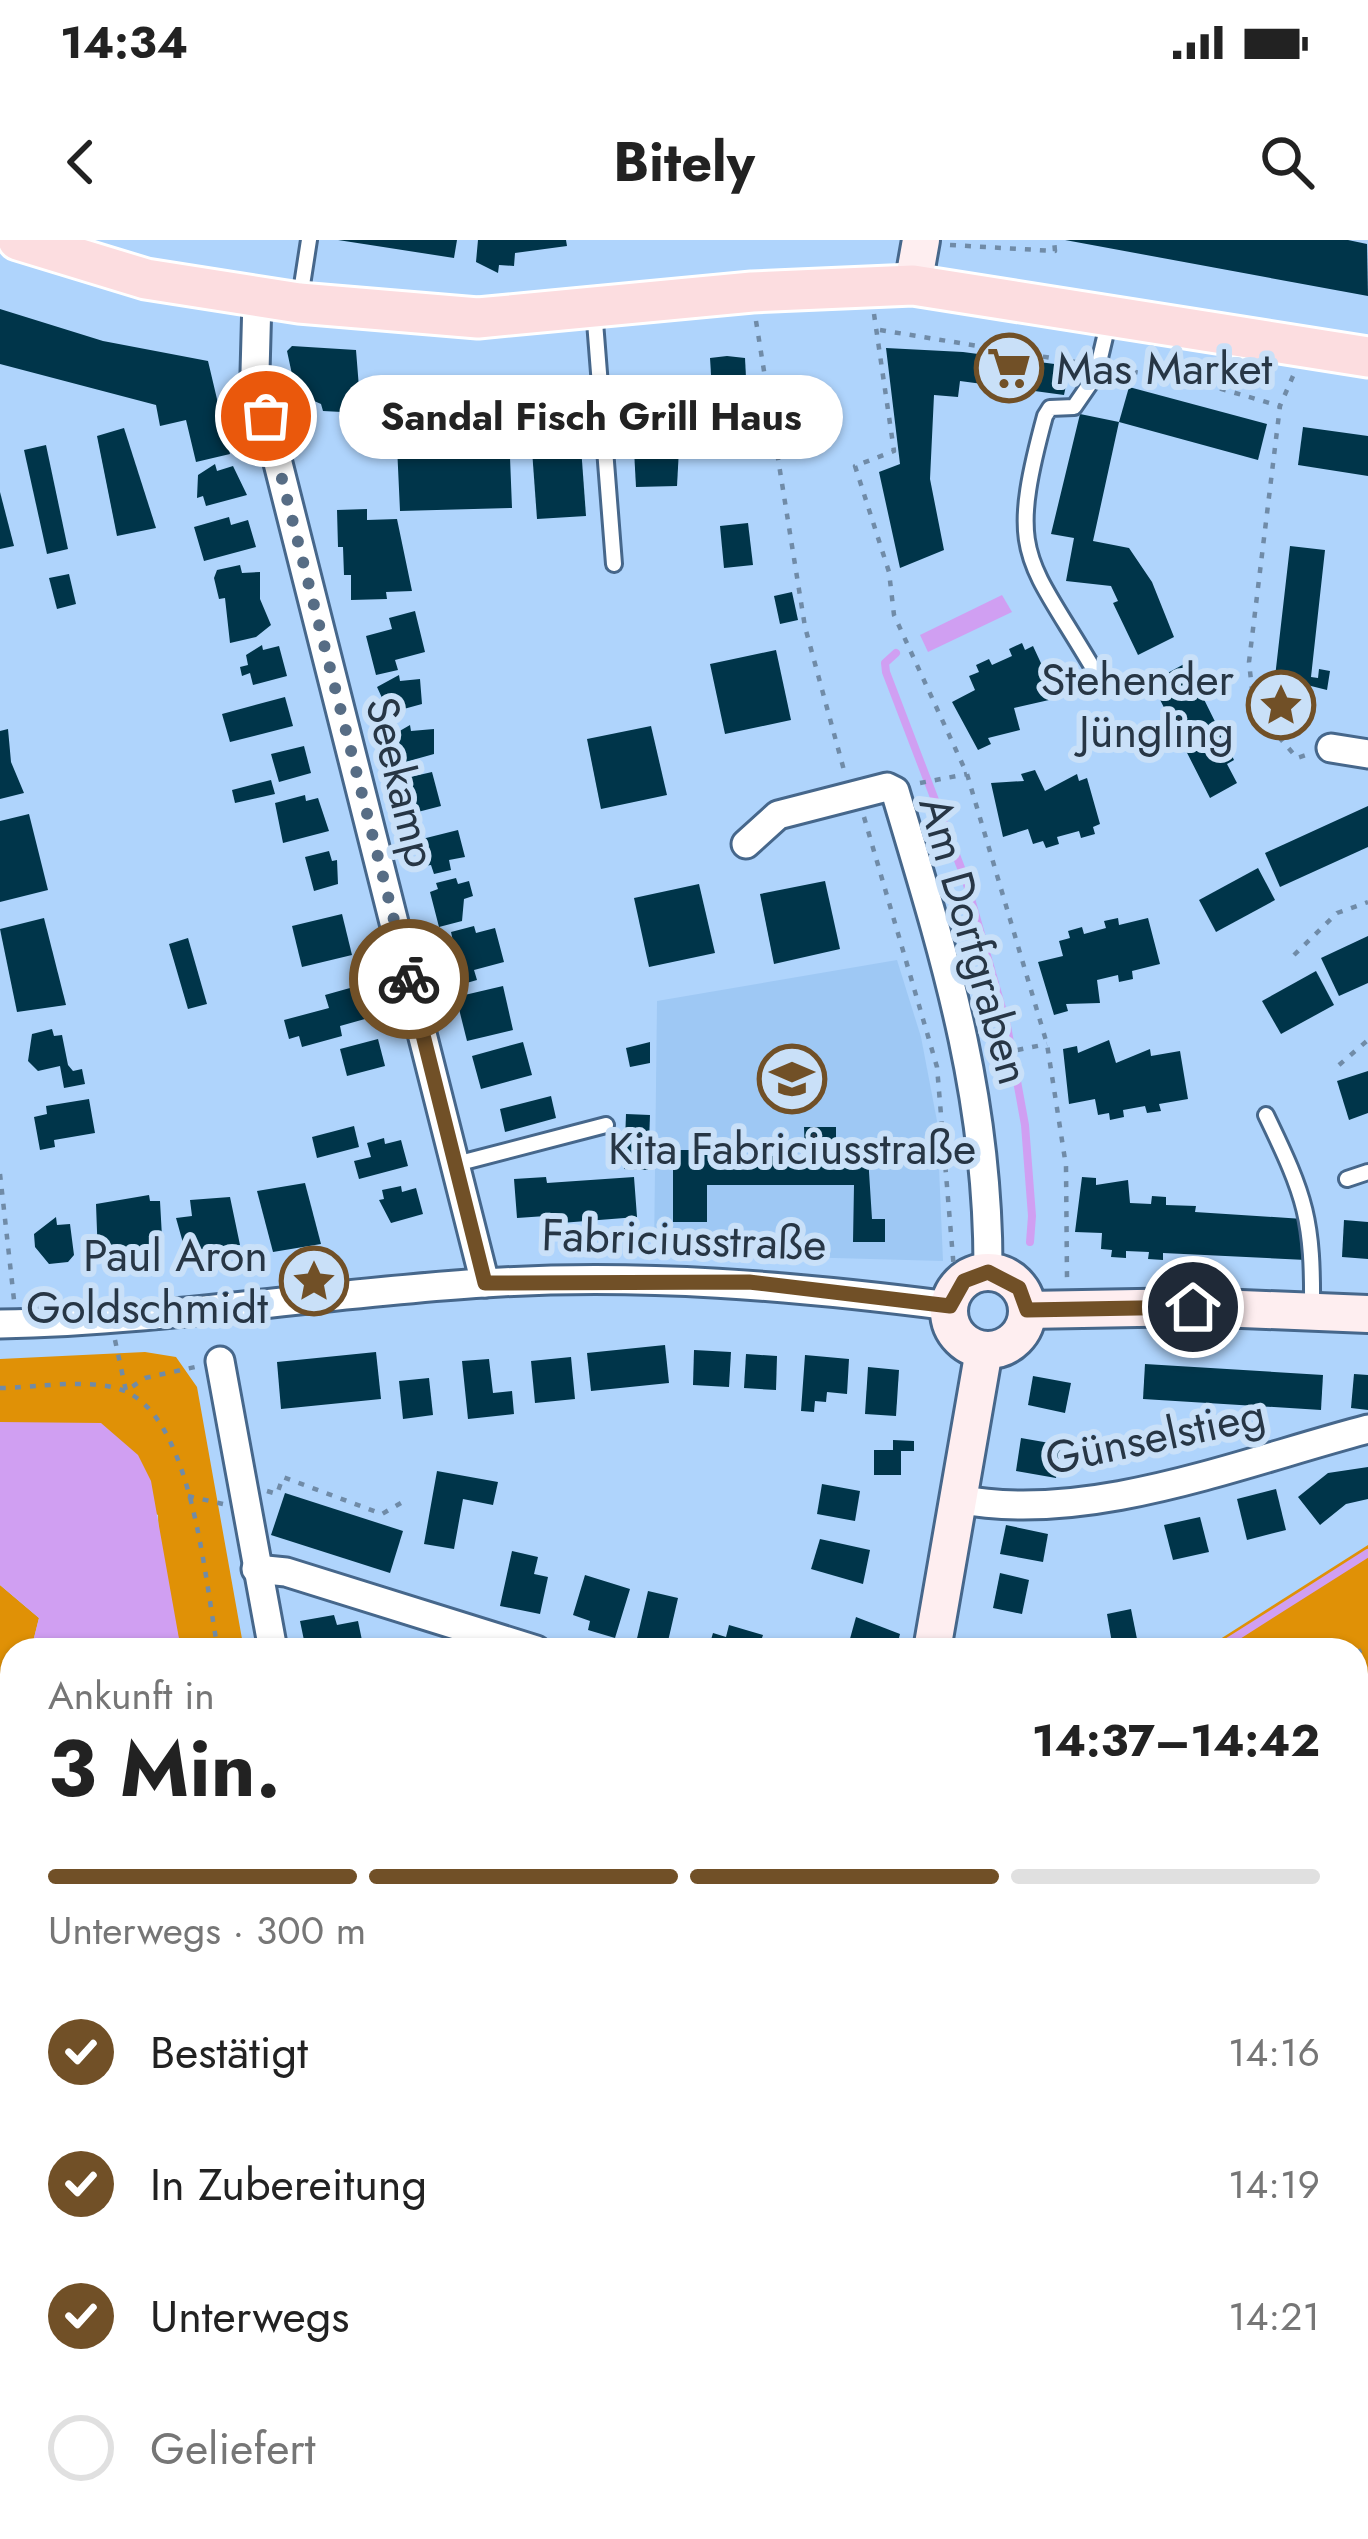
<!DOCTYPE html>
<html lang="de">
<head>
<meta charset="utf-8">
<style>
	:root { --surface:#fff; --page:#f2f2f2; --text:#222; --muted:#767676; --line:#e0e0e0; --accent:#715027 }
	body { margin:0; font-family:Jost,sans-serif; background:var(--page); color:var(--text); height:100vh; display:flex; flex-direction:column; font-size:45px; white-space:nowrap }
	* { box-sizing:border-box; margin:0 }
	p { font-size:39px; color:var(--muted) }
	.icon { flex:none; width:66px; height:66px; fill:none; stroke:currentColor; stroke-width:2; stroke-linecap:round; stroke-linejoin:round }
	.map { position:relative; flex:1; overflow:hidden }
	.sheet { position:absolute; left:0px; top:1398px; width:1368px; height:903px; display:flex; flex-direction:column; background:var(--surface); border-radius:36px 36px 0 0; box-shadow:0 3px 9px #0004 }
	.sheet>* { flex:none }
	.pin { position:absolute; display:grid; place-items:center; width:102px; height:102px; color:#fff; margin:-51px; border:6px solid #fff; border-radius:50%; box-shadow:0 3px 12px #0007 }
	.courier { position:absolute; display:grid; place-items:center; width:120px; height:120px; margin:-60px; border:9px solid #715027; border-radius:50%; background:#fff; color:#222; box-shadow:0 3px 15px #0007 }
	.bubble { position:absolute; height:84px; border-radius:42px; background:var(--surface); box-shadow:0 3px 9px #0004; font-size:39px; font-weight:700; line-height:84px; text-align:center }
	.summary em { font-style:normal; font-weight:700 }
	.summary div { display:flex; flex-direction:column-reverse }
	.summary { display:flex; align-items:center; justify-content:space-between; height:204px; padding:0 48px }
	h1 { font-size:78px; font-weight:700; line-height:90px }
	.bar { display:grid; grid-template-columns:repeat(4,1fr); gap:18px 12px; align-content:center; height:144px; padding:0 48px }
	.bar i { height:15px; border-radius:9px; background:var(--line) }
	.bar .on { background:var(--accent) }
	.bar p { grid-column:span 4 }
	ol { padding:0 48px; list-style:none }
	li { display:flex; align-items:center; gap:36px; height:132px }
	li p { margin-inline-start:auto }
	li .icon { padding:12px; border-radius:50%; background:var(--accent); color:#fff; stroke-width:4 }
	li:last-child { color:var(--muted) }
	li i { width:66px; height:66px; border:6px solid var(--line); border-radius:50% }
	.status { display:flex; justify-content:space-between; align-items:center; height:84px; padding:0 60px; background:var(--surface); direction:ltr }
	.status svg { height:33px; fill:currentColor }
	header { display:flex; justify-content:space-between; align-items:center; height:156px; padding:0 48px; background:var(--surface); font-size:54px; font-weight:700 }
	.map>svg:first-child { display:block }
	.built { fill:#9ec8f4 }
	.green { fill:#e09106 }
	.water { fill:#d09ff2 }
	.lines { fill:none; stroke-linecap:round; stroke-linejoin:round }
	.stream { stroke:#d09ff2; stroke-width:8 }
	.building { fill:#00354a }
	.lane-casing { stroke:#46678b; stroke-width:20 }
	.street-casing { stroke:#46678b; stroke-width:33 }
	.secondary-casing { stroke:#46678b; stroke-width:42 }
	.primary-casing { stroke:#fff; stroke-width:45 }
	.path { stroke:#708ba7; stroke-width:4.5; stroke-dasharray:6 9; stroke-linecap:butt }
	.lane { stroke:#fff; stroke-width:14 }
	.street { stroke:#fff; stroke-width:27 }
	.secondary { stroke:#feeef0; stroke-width:36 }
	.primary { stroke:#fcdde0; stroke-width:39 }
	.done { stroke:#576d85; stroke-width:12; stroke-dasharray:0 21.6 }
	.route { stroke:#715027; stroke-width:15 }
	.labels { text-anchor:middle; stroke-width:12; stroke-linejoin:round; paint-order:stroke }
	.poi-label { font-size:45px; fill:#273645; stroke:#c9e0f8; text-anchor:end }
	.street-label { font-size:45px; fill:#273645; stroke:#c9e0f8 }
</style>
</head>
<body>
<div class="status"><b>14:34</b><svg viewBox="0 0 49 12"><path d="M0 12V9h3v3zM5 12V6h3v6zM10 12V3h3v9zM15 12V0h3v12zM26 1h20v11H26zM47 4h2v5h-2z"/></svg></div>
<header><svg class="icon" aria-label="back" viewBox="0 0 24 24"><path d="M15 5l-7 7 7 7"/></svg>Bitely<svg class="icon" aria-label="search" viewBox="0 0 24 24"><circle cx="10" cy="10" r="6"/><path d="M15 15l6 6"/></svg></header>
<div class="map">
<svg width="1368" height="2299" viewBox="0 0 1368 2299">
	<rect width="100%" height="100%" fill="#afd4fc"/>
	<!-- built -->
	<polygon class="built" points="897,720 921,797 937,881 943,1021 654,1013 657,761"/>
	<!-- green -->
	<g class="green">
		<polygon points="145,1112 176,1117 197,1147 244,1410 181,1410 159,1306 158,1275 0,1182 0,1119"/>
		<polygon points="1368,1305 1368,2095 1356,2089 1356,1410 1203,1410"/>
		<polygon points="0,1345 39,1378 31,1410 12,1410 12,1442 0,1456"/>
		<polygon points="664,2289 1001,2289 997,2299 660,2299"/>
	</g>
	<!-- water -->
	<g class="water">
		<polygon points="1002,355 1012,372 928,412 920,395"/>
		<polygon points="0,1182 101,1183 138,1215 151,1241 181,1410 31,1410 39,1378 0,1345"/>
		<polygon points="12,1442 12,1664 0,1669 0,1456"/>
	</g>
	<g class="lines">
		<!-- stream -->
		<g class="stream">
			<polyline points="896,413 885,423 886,432 966,641 1007,786 1025,885 1032,976 1030,1002"/>
			<polyline points="1215,1410 1368,1313"/>
			<polyline points="1356,1862 1368,1863"/>
		</g>
	</g>
	<!-- building -->
	<g class="building">
		<polygon points="338,0 457,0 454,18"/>
		<polygon points="478,0 566,0 567,6 515,13 514,26 499,25 498,33 476,22"/>
		<polygon points="1065,0 1348,0 1367,4 1368,56"/>
		<polygon points="0,69 103,101 208,121 230,214 196,222 186,180 160,186 156,165 0,124"/>
		<polygon points="292,106 356,110 361,173 323,171 321,164 296,153 287,111"/>
		<polygon points="886,108 963,112 1070,126 1064,155 960,141 958,157 934,155 930,239 944,310 900,328 879,232 900,224"/>
		<polygon points="727,116 745,118 750,214 716,218 710,118"/>
		<polygon points="431,138 433,142 507,141 512,268 400,271 397,206 371,206 370,140"/>
		<polygon points="576,138 586,276 537,279 527,141"/>
		<polygon points="1129,147 1267,184 1258,220 1119,182"/>
		<polygon points="1080,174 1119,182 1093,301 1129,308 1152,342 1174,397 1138,415 1113,363 1118,361 1111,346 1066,341 1074,298 1051,294"/>
		<polygon points="1303,187 1368,196 1368,236 1298,225"/>
		<polygon points="124,188 156,288 117,296 97,196"/>
		<polygon points="46,205 68,309 47,314 24,210"/>
		<polygon points="679,209 677,246 636,247 634,210"/>
		<polygon points="215,224 217,231 233,226 247,255 206,266 203,256 197,258 198,235"/>
		<polygon points="0,252 14,306 0,309"/>
		<polygon points="367,269 367,280 397,279 412,351 386,352 387,359 351,360 351,335 344,335 343,307 338,307 337,270"/>
		<polygon points="229,277 231,285 248,280 256,307 204,321 194,287"/>
		<polygon points="748,283 753,325 724,328 720,286"/>
		<polygon points="1290,306 1325,310 1311,437 1318,438 1319,429 1330,431 1327,450 1275,437"/>
		<polygon points="240,325 242,333 260,332 260,359 271,385 256,397 230,403 225,358 219,359 214,338 217,330"/>
		<polygon points="69,334 76,364 57,369 49,338"/>
		<polygon points="792,352 798,380 780,384 774,356"/>
		<polygon points="415,371 425,412 395,420 398,430 376,435 366,396 392,389 389,378"/>
		<polygon points="1022,403 1025,410 1033,406 1053,449 1046,453 1049,460 1014,468 1020,490 988,498 991,504 978,510 952,462 975,450 969,436 979,432 976,425 989,419 992,425 1012,416 1009,409"/>
		<polygon points="262,405 263,410 279,406 287,436 253,445 250,433 242,436 240,427 248,425 246,415"/>
		<polygon points="776,410 791,480 725,494 710,424"/>
		<polygon points="1186,423 1234,520 1227,524 1237,543 1210,558 1151,442"/>
		<polygon points="399,435 400,441 420,439 422,464 389,473 377,447"/>
		<polygon points="285,457 293,486 230,502 222,474"/>
		<polygon points="410,485 411,491 434,489 434,514 398,524 391,496"/>
		<polygon points="651,486 667,555 601,569 587,499"/>
		<polygon points="8,489 11,522 24,553 0,559 0,491"/>
		<polygon points="304,506 311,533 279,542 271,514"/>
		<polygon points="1035,530 1045,551 1077,534 1079,541 1087,538 1100,584 1093,587 1095,594 1081,598 1079,591 1057,597 1059,604 1046,608 1043,601 1033,604 1028,589 1003,597 991,543 1024,541 1021,534"/>
		<polygon points="432,532 441,566 410,574 406,538"/>
		<polygon points="271,540 275,554 235,563 232,550"/>
		<polygon points="305,555 306,561 318,558 329,591 283,603 275,563"/>
		<polygon points="1368,566 1368,607 1280,647 1265,613"/>
		<polygon points="29,574 48,650 0,662 0,581"/>
		<polygon points="458,590 465,617 449,620 451,630 434,634 431,625 424,626 418,600"/>
		<polygon points="329,611 332,621 337,620 338,644 314,651 305,617"/>
		<polygon points="1258,628 1275,660 1216,692 1199,660"/>
		<polygon points="456,638 458,644 469,641 473,656 464,659 462,681 439,687 430,652 438,649 436,643"/>
		<polygon points="825,641 840,709 774,724 760,654"/>
		<polygon points="699,644 715,713 649,727 634,658"/>
		<polygon points="342,674 352,715 302,727 292,686"/>
		<polygon points="44,678 66,765 17,772 0,689"/>
		<polygon points="1118,678 1119,685 1148,678 1160,724 1132,731 1133,739 1119,742 1118,735 1097,740 1100,763 1066,764 1068,771 1054,775 1038,722 1063,716 1059,701 1070,698 1068,691 1082,687 1084,694 1106,688 1104,681"/>
		<polygon points="474,686 476,693 495,688 504,722 474,730 477,740 456,746 453,735 460,733 451,692"/>
		<polygon points="1368,696 1368,743 1339,756 1321,718"/>
		<polygon points="188,698 207,764 188,769 169,704"/>
		<polygon points="1316,731 1334,765 1281,794 1262,761"/>
		<polygon points="503,746 513,790 467,801 456,757"/>
		<polygon points="350,748 352,755 365,752 372,777 340,786 342,796 302,807 299,796 289,799 284,780 329,768 325,755"/>
		<polygon points="52,789 54,796 62,795 68,825 73,831 82,829 85,844 64,848 60,826 38,831 28,821 32,794"/>
		<polygon points="378,799 385,826 347,836 340,809"/>
		<polygon points="1109,800 1116,823 1150,809 1151,816 1180,811 1188,859 1159,864 1161,871 1147,873 1145,866 1123,870 1124,877 1110,880 1109,873 1098,875 1095,859 1069,864 1063,809 1077,806 1078,813"/>
		<polygon points="523,802 532,835 481,849 472,816"/>
		<polygon points="650,802 650,823 630,827 626,808"/>
		<polygon points="1368,831 1368,873 1349,880 1337,841"/>
		<polygon points="551,856 556,878 505,892 500,869"/>
		<polygon points="89,859 95,893 54,900 55,907 40,910 34,877 47,874 46,866"/>
		<polygon points="626,874 650,875 648,930 624,929"/>
		<polygon points="354,886 359,907 317,918 312,897"/>
		<polygon points="804,887 836,887 836,916 868,916 872,979 885,979 885,1002 853,1002 854,945 707,945 707,982 673,982 673,910 708,910 708,916 805,916"/>
		<polygon points="384,898 385,904 401,900 408,926 359,939 354,921 371,917 367,903"/>
		<polygon points="546,937 547,943 634,937 637,977 561,983 560,975 517,978 514,939"/>
		<polygon points="1082,937 1096,938 1096,945 1128,940 1130,963 1151,964 1152,956 1166,957 1166,965 1196,966 1195,972 1303,979 1306,1020 1163,1013 1163,1020 1148,1019 1149,1012 1126,1011 1126,1018 1111,1017 1112,1010 1101,1009 1102,993 1075,992"/>
		<polygon points="305,943 321,1004 273,1012 257,951"/>
		<polygon points="401,946 402,952 416,948 423,974 391,983 379,960 384,959 382,950"/>
		<polygon points="149,955 150,961 160,961 163,1015 114,1026 112,1017 98,1018 96,964"/>
		<polygon points="230,957 240,1005 223,1006 214,1016 203,1009 185,1010 176,978 192,976 190,960"/>
		<polygon points="56,977 57,985 70,984 74,1015 68,1022 49,1024 35,1007 34,994"/>
		<polygon points="1344,980 1368,982 1368,1019 1342,1017"/>
		<polygon points="665,1105 669,1143 591,1151 587,1113"/>
		<polygon points="694,1110 731,1112 729,1147 693,1145"/>
		<polygon points="376,1112 381,1159 281,1169 277,1122"/>
		<polygon points="746,1114 777,1116 776,1150 744,1148"/>
		<polygon points="805,1115 849,1119 847,1154 827,1152 826,1162 815,1161 814,1172 801,1171"/>
		<polygon points="571,1117 575,1159 535,1163 531,1121"/>
		<polygon points="489,1119 493,1153 512,1151 514,1174 468,1179 462,1121"/>
		<polygon points="1145,1124 1323,1135 1321,1170 1143,1159"/>
		<polygon points="868,1127 899,1130 896,1176 865,1174"/>
		<polygon points="1354,1134 1368,1135 1368,1170 1351,1168"/>
		<polygon points="1033,1136 1071,1143 1065,1173 1028,1165"/>
		<polygon points="429,1138 433,1175 403,1179 399,1141"/>
		<polygon points="1021,1198 1061,1205 1056,1238 1016,1231"/>
		<polygon points="893,1200 914,1201 914,1211 901,1211 901,1235 874,1235 874,1210 893,1210"/>
		<polygon points="1368,1227 1368,1259 1346,1264 1320,1285 1298,1257 1328,1233"/>
		<polygon points="437,1231 498,1242 493,1265 463,1259 454,1309 424,1304"/>
		<polygon points="822,1244 860,1251 855,1281 817,1274"/>
		<polygon points="1276,1249 1286,1290 1247,1300 1237,1259"/>
		<polygon points="285,1253 403,1291 390,1333 271,1295"/>
		<polygon points="1200,1277 1209,1312 1173,1320 1164,1285"/>
		<polygon points="1006,1285 1048,1294 1043,1322 1000,1314"/>
		<polygon points="820,1299 870,1310 863,1344 811,1329"/>
		<polygon points="512,1311 538,1317 534,1334 548,1337 540,1374 500,1366"/>
		<polygon points="1000,1333 1029,1340 1022,1374 993,1368"/>
		<polygon points="585,1335 630,1349 615,1398 588,1390 590,1381 573,1375"/>
		<polygon points="648,1351 678,1358 666,1410 635,1407"/>
		<polygon points="1131,1369 1138,1404 1113,1409 1107,1374"/>
		<polygon points="334,1375 337,1385 358,1381 364,1410 306,1410 300,1381"/>
		<polygon points="856,1377 900,1394 896,1410 848,1406"/>
		<polygon points="729,1385 763,1395 758,1410 708,1410 713,1393 726,1397"/>
		<polygon points="0,1819 12,1825 8,1866 0,1862"/>
		<polygon points="0,1948 12,1954 12,1999 0,1994"/>
		<polygon points="1362,2259 1368,2262 1368,2299 1258,2299 1263,2289 1285,2289 1303,2298 1307,2289 1356,2289"/>
		<polygon points="268,2289 296,2289 310,2295 264,2299"/>
		<polygon points="426,2289 488,2289 482,2299 445,2299"/>
		<polygon points="617,2289 664,2289 660,2299 612,2299"/>
	</g>
	<g class="lines">
		<defs>
			<g id="lane">
				<polyline points="300,58 309,0"/>
				<polyline points="594,69 614,324"/>
				<path d="M 1097,435 C 1027,315 1006,320 1045,176 L 1050,168 L 1074,167 L 1096,135 L 1109,80"/>
				<path d="M 1266,875 C 1306,958 1313,979 1312,1072"/>
				<polyline points="456,924 606,885"/>
				<polyline points="1347,939 1368,932"/>
			</g>
			<g id="street">
				<polyline points="257,59 255,132 485,1043"/>
				<polyline points="1331,508 1368,514"/>
				<path d="M 746,604 L 778,575 L 887,547 L 895,551 C 945,718 989,856 988,1032"/>
				<path d="M 0,1084 C 162,1081 323,1053 484,1043 C 641,1033 795,1046 950,1066"/>
				<polyline points="220,1121 273,1410"/>
				<path d="M 958,1259 C 1087,1285 1242,1222 1368,1189"/>
				<polyline points="256,1329 286,1332 536,1410"/>
				<polyline points="1,1883 2,1923 12,1927"/>
				<polyline points="0,2153 12,2159"/>
				<polyline points="0,2276 12,2251"/>
				<polyline points="352,2289 374,2299"/>
				<polyline points="538,2299 543,2289"/>
				<polyline points="1132,2299 1136,2289"/>
			</g>
			<g id="secondary">
				<polyline points="913,45 921,0"/>
				<circle cx="988" cy="1071" r="39"/>
				<polyline points="1027,1070 1193,1067 1368,1074"/>
				<polyline points="932,1410 984,1110"/>
				<polyline points="1356,2166 1368,2172"/>
			</g>
			<polyline id="primary" points="18,0 146,39 299,63 478,78 752,52 913,45 1368,117"/>
		</defs>
		<!-- lane casing -->
		<use href="#lane" class="lane-casing"/>
		<!-- street casing -->
		<use href="#street" class="street-casing"/>
		<!-- secondary casing -->
		<use href="#secondary" class="secondary-casing"/>
		<!-- primary casing -->
		<use href="#primary" class="primary-casing"/>
		<!-- path -->
		<g class="path">
			<polyline points="950,5 1055,11 1054,0"/>
			<polyline points="874,74 894,211 855,226 889,332 894,375 967,534 1047,804 1066,926 1067,1038"/>
			<polyline points="756,81 805,387 845,534"/>
			<polyline points="880,90 1082,123"/>
			<polyline points="1117,129 1201,143 1280,166"/>
			<polyline points="1293,136 1280,166 1249,422 1254,468 1297,518 1309,514"/>
			<polyline points="920,543 967,534"/>
			<polyline points="864,577 937,827 954,1030 964,1041"/>
			<polyline points="1294,715 1337,673 1368,662"/>
			<polyline points="988,816 1047,804"/>
			<polyline points="1339,825 1368,800"/>
			<polyline points="0,934 14,1060"/>
			<polyline points="115,1100 126,1151 145,1138 195,1127"/>
			<path d="M 0,1148 C 36,1148 96,1136 129,1153 C 194,1187 205,1344 218,1410"/>
			<polyline points="267,1251 277,1254 283,1237 382,1274 401,1263"/>
			<polyline points="188,1256 223,1264"/>
			<polyline points="1356,1413 1368,1407"/>
			<polyline points="0,1686 12,1679"/>
			<polyline points="0,1724 12,1747"/>
			<polyline points="1356,1831 1368,1830"/>
			<polyline points="1356,1928 1368,1929"/>
			<polyline points="1356,2213 1368,2219"/>
			<polyline points="712,2289 718,2299"/>
			<polyline points="931,2289 935,2299"/>
			<polyline points="1032,2289 1053,2299"/>
			<polyline points="587,2299 592,2289"/>
		</g>
		<!-- lane -->
		<use href="#lane" class="lane"/>
		<!-- street -->
		<use href="#street" class="street"/>
		<!-- secondary -->
		<use href="#secondary" class="secondary"/>
		<!-- primary -->
		<use href="#primary" class="primary"/>
	</g>
	<g class="lines">
		<!-- done -->
		<polyline class="done" points="266,176 409,739"/>
		<!-- route -->
		<polyline class="route" points="409,739 485,1043 749,1042 950,1066 964,1041 988,1032 1019,1048 1027,1070 1193,1067"/>
	</g>
	<!-- icons -->
	<defs>
		<symbol id="supermarket-ring" viewBox="-11 -11 22 22"><circle r="9.5" fill="#c9e0f8" stroke="#715027" stroke-width="1.5"/><path d="M-6-5.5h2.5l.6 2H6L4.5 2H-2.5L-4.4-4H-6ZM-1.5 3.2a1.3 1.3 0 1 0 .1 0ZM3 3.2a1.3 1.3 0 1 0 .1 0Z" fill="#715027"/></symbol>
		<symbol id="sight-ring" viewBox="-11 -11 22 22"><circle r="9.5" fill="#c9e0f8" stroke="#715027" stroke-width="1.5"/><path d="M0-6L1.8-2.2L6-1.7L2.9 1.2L3.7 5.4L0 3.3L-3.7 5.4L-2.9 1.2L-6-1.7L-1.8-2.2Z" fill="#715027"/></symbol>
		<symbol id="school-ring" viewBox="-11 -11 22 22"><circle r="9.5" fill="#c9e0f8" stroke="#715027" stroke-width="1.5"/><path d="M0-5L7-2L0 1L-7-2ZM-4 1L0 2.5L4 1V4Q0 6-4 4Z" fill="#715027"/></symbol>
	</defs>
	<g fill-rule="evenodd">
		<use href="#supermarket-ring" x="971" y="90" width="76" height="76"/>
		<use href="#sight-ring" x="1243" y="427" width="76" height="76"/>
		<use href="#school-ring" x="754" y="801" width="76" height="76"/>
		<use href="#sight-ring" x="276" y="1003" width="76" height="76"/>
	</g>
	<g class="labels">
		<!-- poi labels -->
		<g class="poi-label">
			<text x="1056" y="144" text-anchor="start">Mas Market</text>
			<text x="1234" y="455">Stehender<tspan x="1234" dy="52">Jüngling</tspan></text>
			<text x="792" y="924" text-anchor="middle">Kita Fabriciusstraße</text>
			<text x="268" y="1031">Paul Aron<tspan x="268" dy="52">Goldschmidt</tspan></text>
		</g>
		<!-- street labels -->
		<g class="street-label">
			<text transform="translate(402 542) rotate(76)" y="16">Seekamp</text>
			<text transform="translate(975 700) rotate(74)" y="16">Am Dorfgraben</text>
			<text transform="translate(684 999) rotate(2)" y="16">Fabriciusstraße</text>
			<text transform="translate(1155 1196) rotate(-12)" y="16">Günselstieg</text>
		</g>
	</g>
</svg>
<div class="pin" style="left:266px;top:176px;background:#ea580c"><svg class="icon" aria-label="bag" viewBox="0 0 24 24"><path d="M5 8h14l-1 12H6zM9 8a3 3 0 0 1 6 0"/></svg></div>
<div class="pin" style="left:1193px;top:1067px;background:#1f2937"><svg class="icon" aria-label="home" viewBox="0 0 24 24"><path d="M3 11l9-7 9 7M6 9v11h12V9"/></svg></div>
<div class="courier" style="left:409px;top:739px"><svg class="icon" aria-label="bike" viewBox="0 0 24 24"><circle cx="6" cy="16" r="4"/><circle cx="18" cy="16" r="4"/><path d="M6 16l4-8h5l3 8M10 8l3 8H6M13 5h3"/></svg></div>
<div class="bubble" style="left:339px;top:135px;width:504px">Sandal Fisch Grill Haus</div>
<section class="sheet">
<div class="summary"><div><h1>3 Min.</h1><p>Ankunft in</p></div><em>14:37–14:42</em></div>
<div class="bar"><i class="on"></i><i class="on"></i><i class="on"></i><i></i><p>Unterwegs · 300 m</p></div>
<ol>
<li><svg class="icon" aria-label="check" viewBox="0 0 24 24"><path d="M5 12l5 5 9-10"/></svg>Bestätigt<p>14:16</p></li>
<li><svg class="icon" aria-label="check" viewBox="0 0 24 24"><path d="M5 12l5 5 9-10"/></svg>In Zubereitung<p>14:19</p></li>
<li><svg class="icon" aria-label="check" viewBox="0 0 24 24"><path d="M5 12l5 5 9-10"/></svg>Unterwegs<p>14:21</p></li>
<li><i></i>Geliefert</li>
</ol>
</section>
</div>
</body>
</html>
